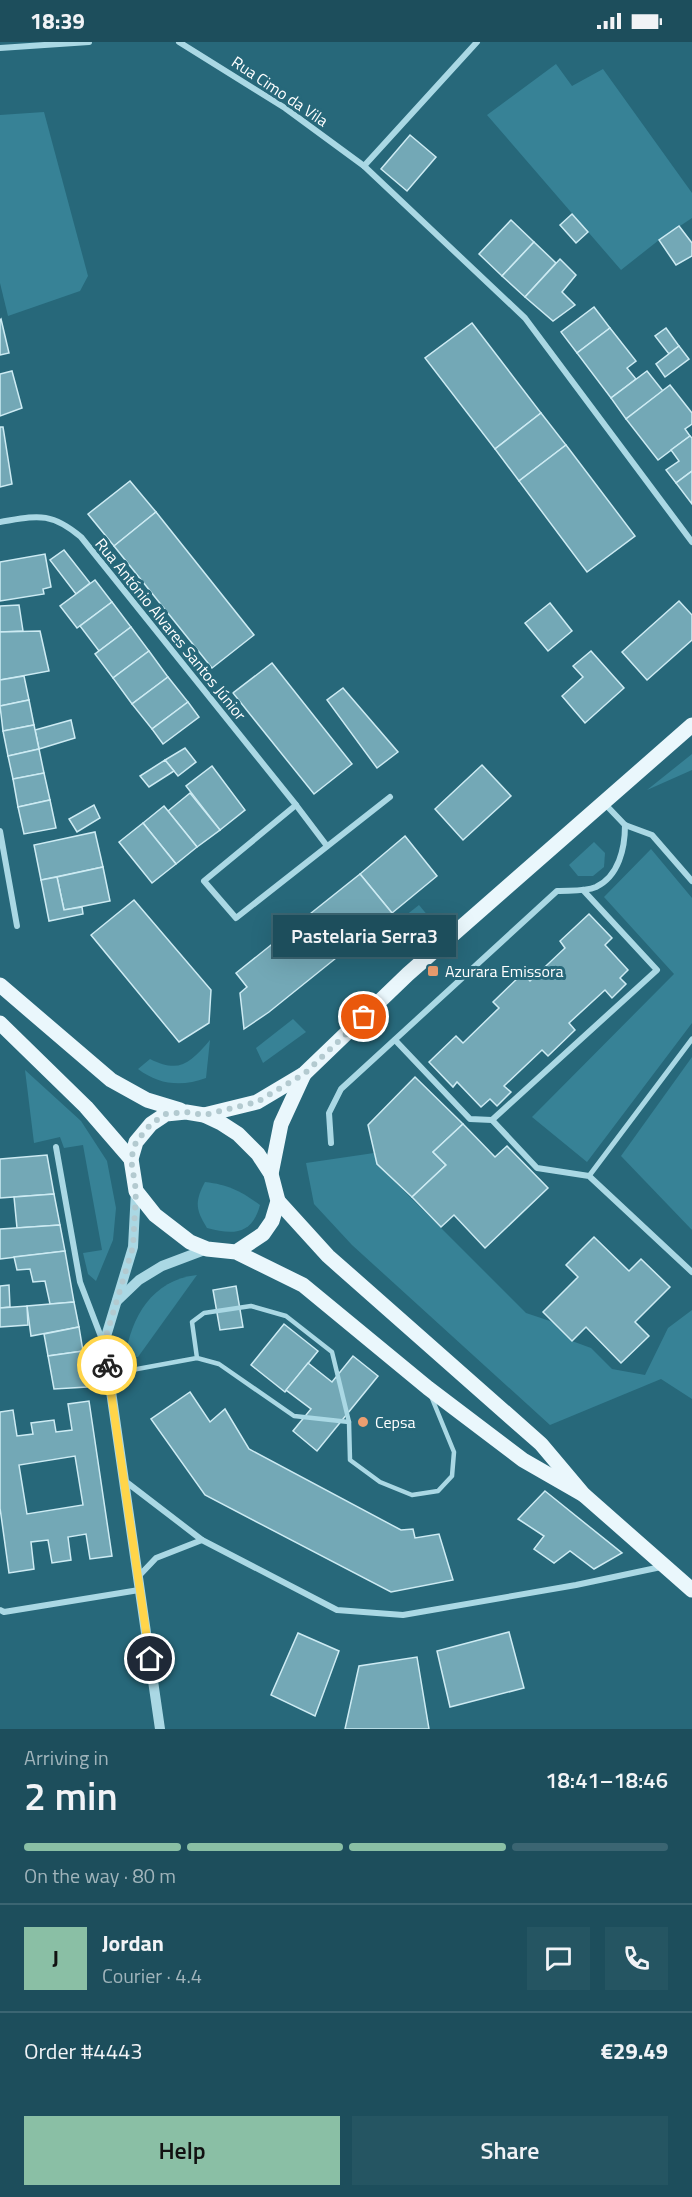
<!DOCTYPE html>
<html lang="en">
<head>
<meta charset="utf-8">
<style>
	:root { --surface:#1d4e5c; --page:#255562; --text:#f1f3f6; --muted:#a0b4bb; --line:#3b6572; --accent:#8abfa5 }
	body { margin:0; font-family:"Titillium Web",sans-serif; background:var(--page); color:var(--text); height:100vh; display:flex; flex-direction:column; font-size:22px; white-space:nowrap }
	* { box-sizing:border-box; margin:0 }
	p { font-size:20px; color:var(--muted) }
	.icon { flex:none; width:33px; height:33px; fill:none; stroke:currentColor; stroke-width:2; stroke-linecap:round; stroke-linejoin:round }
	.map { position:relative; height:1687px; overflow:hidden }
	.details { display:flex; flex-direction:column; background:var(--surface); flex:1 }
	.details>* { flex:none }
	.pin { position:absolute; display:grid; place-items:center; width:51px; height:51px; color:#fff; margin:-26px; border:3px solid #fff; border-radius:50%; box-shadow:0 2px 6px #0007 }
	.courier { position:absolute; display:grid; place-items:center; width:60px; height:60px; margin:-30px; border:4px solid #ffd54a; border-radius:50%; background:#fff; color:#222; box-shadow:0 2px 8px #0007 }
	.bubble { position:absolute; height:42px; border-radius:0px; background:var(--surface); box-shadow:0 6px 24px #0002,0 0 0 2px var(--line); font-size:20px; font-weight:600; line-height:42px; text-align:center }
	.headline em { font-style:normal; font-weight:600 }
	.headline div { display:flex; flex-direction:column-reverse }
	.headline { display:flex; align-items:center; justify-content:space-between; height:102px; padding:0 24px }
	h1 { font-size:39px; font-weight:600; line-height:45px }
	.bar { display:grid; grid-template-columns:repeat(4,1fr); gap:9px 6px; align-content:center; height:72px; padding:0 24px }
	.bar i { height:8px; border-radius:4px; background:var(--line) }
	.bar .on { background:var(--accent) }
	.bar p { grid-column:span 4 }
	.line { display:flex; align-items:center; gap:15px; padding:0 24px; border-top:2px solid var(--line) }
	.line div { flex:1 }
	.round { display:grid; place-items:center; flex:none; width:63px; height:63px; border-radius:0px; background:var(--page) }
	.cta { display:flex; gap:12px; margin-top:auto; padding:12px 24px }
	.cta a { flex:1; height:69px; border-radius:0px; background:var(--accent); color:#111; font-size:24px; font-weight:600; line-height:69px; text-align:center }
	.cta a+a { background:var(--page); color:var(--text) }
	.status { display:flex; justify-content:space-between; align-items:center; height:42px; padding:0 30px; background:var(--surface); direction:ltr }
	.status svg { height:16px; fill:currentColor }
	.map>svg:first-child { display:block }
	.green { fill:#378296 }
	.building { fill:#73a8b6; stroke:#cdebf3; stroke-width:1.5; fill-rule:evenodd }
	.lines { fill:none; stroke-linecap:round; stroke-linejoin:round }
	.service { stroke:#aad8e4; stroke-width:4.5 }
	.pedestrian { stroke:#aad8e4; stroke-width:5 }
	.minor { stroke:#aad8e4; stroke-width:6 }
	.tertiary { stroke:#aad8e4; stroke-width:10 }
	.primary { stroke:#eaf7fc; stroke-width:15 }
	.done { stroke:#b3cad0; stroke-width:6; stroke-dasharray:0 10.8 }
	.route { stroke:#ffd54a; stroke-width:8 }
	.poi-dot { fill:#ec9e70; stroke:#27687a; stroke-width:2 }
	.labels { text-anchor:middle; stroke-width:6; stroke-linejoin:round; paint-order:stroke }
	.street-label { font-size:16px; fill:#fff; stroke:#27687a }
	.poi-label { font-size:16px; fill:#fff; stroke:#27687a; text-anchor:start }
</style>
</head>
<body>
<div class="status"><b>18:39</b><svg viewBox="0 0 49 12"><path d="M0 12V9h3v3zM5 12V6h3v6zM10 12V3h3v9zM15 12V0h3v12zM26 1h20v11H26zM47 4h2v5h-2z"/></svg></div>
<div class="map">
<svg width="692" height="1687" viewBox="0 0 692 1687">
	<rect width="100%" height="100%" fill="#27687a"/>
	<!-- green -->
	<g class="green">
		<polygon points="556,22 572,44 603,27 692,151 692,176 659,198 621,228 487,73"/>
		<polygon points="44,70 88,234 80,249 8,274 0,241 0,73"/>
		<polygon points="692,712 692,728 647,748"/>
		<polygon points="594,800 605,811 604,825 593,834 578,834 569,823"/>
		<polygon points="651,807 692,856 692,981 587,1120 532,1075 674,932 604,855"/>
		<polygon points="419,863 434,881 421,892 405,874"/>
		<polygon points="293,977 306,990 263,1021 256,1006"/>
		<path d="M 210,998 L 206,1036 C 182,1045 159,1043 138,1027 L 150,1017 C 180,1032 190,1021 210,998 Z"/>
		<polygon points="692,1015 692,1188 621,1114"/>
		<polygon points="25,1028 81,1079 107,1119 116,1166 113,1198 96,1239 88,1232 83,1211 102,1208 83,1103 64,1106 60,1095 34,1101"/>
		<polygon points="374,1111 377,1122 526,1271 553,1280 572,1299 591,1306 612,1327 645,1333 668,1286 692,1268 692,1357 661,1337 550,1383 352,1203 314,1162 306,1121"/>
		<path d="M 205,1140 C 230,1143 240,1149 260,1163 C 252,1193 233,1193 207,1186 C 195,1167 195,1159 205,1140 Z"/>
		<path d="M 197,1233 L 138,1315 L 125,1316 C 131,1275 152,1238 197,1233 Z"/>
	</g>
	<!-- building -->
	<g class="building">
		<polygon points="410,93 436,115 407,149 381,127"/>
		<polygon points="572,172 588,190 576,201 560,183"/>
		<polygon points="511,178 534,200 502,234 479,212"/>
		<polygon points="679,184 692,201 692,214 676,223 659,198"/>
		<polygon points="534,200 556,221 525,255 502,234"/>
		<polygon points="560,217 576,233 562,250 575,263 553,279 525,255"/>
		<polygon points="594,265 610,286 577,311 561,290"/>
		<polygon points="1,277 9,311 0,313 0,278"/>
		<polygon points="472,281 541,371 495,407 425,316"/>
		<polygon points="610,286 636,319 627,326 636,337 611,356 577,311"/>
		<polygon points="666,286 679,304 669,312 655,294"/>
		<polygon points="679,304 689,317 665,335 656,322"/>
		<polygon points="12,329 22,366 0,374 0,332"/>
		<polygon points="647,329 663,349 626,377 611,356"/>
		<polygon points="670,343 692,371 692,382 685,387 690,394 658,418 626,377"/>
		<polygon points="541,371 566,403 519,439 495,407"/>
		<polygon points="0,385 3,385 12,442 0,445"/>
		<polygon points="690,394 692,396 692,429 676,441 666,428 679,419 671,408"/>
		<polygon points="566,403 635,494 587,530 519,439"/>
		<polygon points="692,429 692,462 676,441"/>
		<polygon points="130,439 156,470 114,504 88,472"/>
		<polygon points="156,470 254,593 212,626 114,504"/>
		<polygon points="64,508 90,541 76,552 50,518"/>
		<polygon points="45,512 51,545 43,547 44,552 0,559 0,520"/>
		<polygon points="95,538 112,560 77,586 60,564"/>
		<polygon points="679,559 692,573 692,598 647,638 622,610"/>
		<polygon points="112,560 131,585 99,609 80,584"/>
		<polygon points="550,561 572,589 548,609 525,581"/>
		<polygon points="19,563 23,589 0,590 0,564"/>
		<polygon points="131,585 149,609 113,636 95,612"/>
		<polygon points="40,589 49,629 0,638 0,590"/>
		<polygon points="149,609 168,635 132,662 113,636"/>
		<polygon points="591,609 624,646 585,681 562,654 583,635 573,624"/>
		<polygon points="272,621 352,722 314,752 233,651"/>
		<polygon points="24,634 29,658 0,664 0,638"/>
		<polygon points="168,635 188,660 152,687 132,662"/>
		<polygon points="343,646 398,710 377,726 327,658"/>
		<polygon points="29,658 34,683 3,689 0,664"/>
		<polygon points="188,660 199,675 163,702 152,687"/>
		<polygon points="71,678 75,696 39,707 35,688"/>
		<polygon points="34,683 39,707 8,714 3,689"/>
		<polygon points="185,706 196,720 178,734 165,718"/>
		<polygon points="39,707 44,731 13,737 8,714"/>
		<polygon points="165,718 174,729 149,745 140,734"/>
		<polygon points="482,723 511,754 463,798 435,767"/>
		<polygon points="212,724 245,768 220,788 186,744"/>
		<polygon points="44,731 50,758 18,765 13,737"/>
		<polygon points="190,751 220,788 197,805 168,769"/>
		<polygon points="50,758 56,786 24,792 18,765"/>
		<polygon points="94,763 100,776 77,790 69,777"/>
		<polygon points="164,764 197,805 176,822 143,781"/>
		<polygon points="143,781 176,822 152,841 119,800"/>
		<polygon points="95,790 103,825 41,838 34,803"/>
		<polygon points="405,794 437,834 392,871 360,832"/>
		<polygon points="103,825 110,859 64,868 57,835"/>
		<polygon points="360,832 392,871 269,970 244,987 240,951 247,945 236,931"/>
		<polygon points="57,835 64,868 82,865 83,872 49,879 41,838"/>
		<polygon points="134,858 211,948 209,981 179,1000 91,893"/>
		<polygon points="589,872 612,896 605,903 628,928 620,936 626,942 612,956 605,948 569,981 575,988 548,1014 542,1008 504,1044 511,1050 497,1064 490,1057 481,1065 457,1040 453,1045 429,1020 456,994 463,1001 499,966 493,960 523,931 530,939 565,906 560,899"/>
		<polygon points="415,1035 463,1082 433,1110 446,1123 412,1155 377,1122 368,1083"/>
		<polygon points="463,1082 495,1115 507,1104 548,1146 485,1206 454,1173 441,1185 412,1155 446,1123 433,1110"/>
		<polygon points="47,1113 54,1152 0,1156 0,1117"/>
		<polygon points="54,1152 60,1183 17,1186 14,1155"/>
		<polygon points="60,1183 65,1209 0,1217 0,1187"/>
		<polygon points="594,1195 629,1229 641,1217 670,1245 635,1280 649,1294 621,1321 586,1285 572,1299 543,1270 578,1235 566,1223"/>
		<polygon points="65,1209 74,1260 50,1262 45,1239 33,1240 30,1227 17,1228 14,1215"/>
		<polygon points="9,1243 10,1265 0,1266 0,1244"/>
		<polygon points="236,1244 243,1285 220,1288 213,1248"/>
		<polygon points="74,1260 79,1285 31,1294 27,1264"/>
		<polygon points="27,1264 28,1283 0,1285 0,1266"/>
		<polygon points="284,1282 318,1309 285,1350 251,1323"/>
		<polygon points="79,1285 83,1309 48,1314 44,1292"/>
		<polygon points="83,1309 87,1345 54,1347 48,1314"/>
		<polygon points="353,1314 378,1334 317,1409 293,1389 311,1367 286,1348 308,1321 332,1340"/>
		<polygon points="190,1350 210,1380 225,1367 249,1407 401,1488 413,1487 415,1496 439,1492 453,1538 391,1550 205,1453 151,1377"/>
		<path d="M 89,1359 L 112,1514 L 90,1517 L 86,1492 L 68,1495 L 71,1518 L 52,1521 L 48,1498 L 31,1500 L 34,1527 L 9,1531 L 0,1466 L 0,1370 L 13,1368 L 17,1394 L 33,1392 L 31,1381 L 54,1378 L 56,1390 L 72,1388 L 68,1362 ZM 75,1414 L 83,1463 L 27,1472 L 19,1423 Z"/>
		<polygon points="545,1449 622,1511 594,1527 570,1509 554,1521 534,1507 544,1494 518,1477"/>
		<polygon points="509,1590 524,1646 450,1665 437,1609"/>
		<polygon points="298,1591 339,1609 315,1674 271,1653"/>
		<polygon points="417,1615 429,1687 345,1687 359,1624"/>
	</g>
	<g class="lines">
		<!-- service -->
		<g class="service">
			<polyline points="197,1316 219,1322 294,1374 349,1380"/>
			<polyline points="110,1332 197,1316 192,1280 204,1271 251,1264 286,1274 332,1310 349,1380 350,1418 380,1440 412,1453 438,1449 452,1434 454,1410 431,1354"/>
		</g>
		<!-- pedestrian -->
		<polyline class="pedestrian" points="589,1134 692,997"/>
		<!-- minor -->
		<g class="minor">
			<polyline points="179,0 285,66 364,124 525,276 692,500"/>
			<polyline points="0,6 89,0"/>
			<polyline points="364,124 477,0"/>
			<path d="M 0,480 C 37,474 50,469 81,495 L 296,763 L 204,839 L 236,876 L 390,755"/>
			<polyline points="604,761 625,783 652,793 692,839"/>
			<polyline points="296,763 327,804"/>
			<polyline points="0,789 17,884"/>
			<polyline points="395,998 470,1077 492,1078 537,1126 589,1134 692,1230"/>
			<polyline points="492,1078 657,928 583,848"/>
			<path d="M 331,1101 L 329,1071 L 341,1047 L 557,849 C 569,848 584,850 596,845 C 619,834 625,806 625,783"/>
			<polyline points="56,1105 80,1240 103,1300"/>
			<polyline points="125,1439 202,1498 337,1568 403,1573 576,1543 661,1525"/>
			<polyline points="137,1536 156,1516 202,1498"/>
			<polyline points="0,1568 4,1570 139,1548"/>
		</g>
		<!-- tertiary -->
		<g class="tertiary">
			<polyline points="136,1149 133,1205 104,1301 160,1687"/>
			<polyline points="117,1259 139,1238 162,1224 207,1207"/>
		</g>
		<!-- primary -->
		<g class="primary">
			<polyline points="0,943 111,1038 147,1058 180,1068"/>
			<polyline points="0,981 86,1065 131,1117"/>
			<polyline points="204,1073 257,1060 304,1032 408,932 692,683"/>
			<polyline points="271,1132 281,1082 304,1032"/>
			<polyline points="278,1159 328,1214 541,1402 584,1453 692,1548"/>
			<polyline points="236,1210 263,1192 272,1179 278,1159 271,1132 258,1112 238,1092 221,1081 204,1073 186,1070 166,1072 151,1082 136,1100 131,1117 136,1149 155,1173 190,1200 207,1207 236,1210 303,1243 428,1346 523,1418 584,1453"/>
		</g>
	</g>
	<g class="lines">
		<!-- done -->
		<polyline class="done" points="107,1323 104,1301 133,1205 136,1149 131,1117 136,1100 151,1082 166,1072 186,1070 204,1073 257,1060 304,1032 364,975"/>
		<!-- route -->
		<polyline class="route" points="107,1323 150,1617"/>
	</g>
	<!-- markers -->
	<g class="poi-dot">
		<rect x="427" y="923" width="12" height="12" rx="3"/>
		<circle cx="363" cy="1380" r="6"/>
	</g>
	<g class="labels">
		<!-- street labels -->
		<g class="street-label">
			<text transform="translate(280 49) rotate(34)" y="6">Rua Cimo da Vila</text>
			<text transform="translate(171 587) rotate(51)" y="6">Rua António Alvares Santos Júnior</text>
		</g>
		<!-- poi labels -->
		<g class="poi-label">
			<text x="445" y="935">Azurara Emissora</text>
			<text x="375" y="1386">Cepsa</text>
		</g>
	</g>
</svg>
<div class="pin" style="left:364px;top:975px;background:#ea580c"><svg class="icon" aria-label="bag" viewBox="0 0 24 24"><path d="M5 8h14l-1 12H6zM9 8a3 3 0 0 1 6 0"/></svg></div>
<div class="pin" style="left:150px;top:1617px;background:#1f2937"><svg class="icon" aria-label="home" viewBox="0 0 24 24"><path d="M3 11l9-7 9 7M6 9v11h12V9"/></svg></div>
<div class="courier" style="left:107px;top:1323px"><svg class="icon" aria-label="bike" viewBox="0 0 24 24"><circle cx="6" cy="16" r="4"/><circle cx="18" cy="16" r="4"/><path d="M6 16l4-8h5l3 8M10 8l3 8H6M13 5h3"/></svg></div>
<div class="bubble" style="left:273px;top:873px;width:183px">Pastelaria Serra3</div>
</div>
<section class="details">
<div class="headline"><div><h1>2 min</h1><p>Arriving in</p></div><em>18:41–18:46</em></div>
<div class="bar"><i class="on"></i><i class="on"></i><i class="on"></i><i></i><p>On the way · 80 m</p></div>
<div class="line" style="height:108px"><b class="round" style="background:var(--accent);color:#111">J</b><div><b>Jordan</b><p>Courier · 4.4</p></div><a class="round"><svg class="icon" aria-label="chat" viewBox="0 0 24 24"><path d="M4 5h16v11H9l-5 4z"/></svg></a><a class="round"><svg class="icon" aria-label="phone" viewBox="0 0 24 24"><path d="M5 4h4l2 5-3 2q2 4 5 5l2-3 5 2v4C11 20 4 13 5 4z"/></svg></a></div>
<div class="line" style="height:78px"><div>Order #4443</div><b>€29.49</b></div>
<div class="cta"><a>Help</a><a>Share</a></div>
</section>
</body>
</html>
